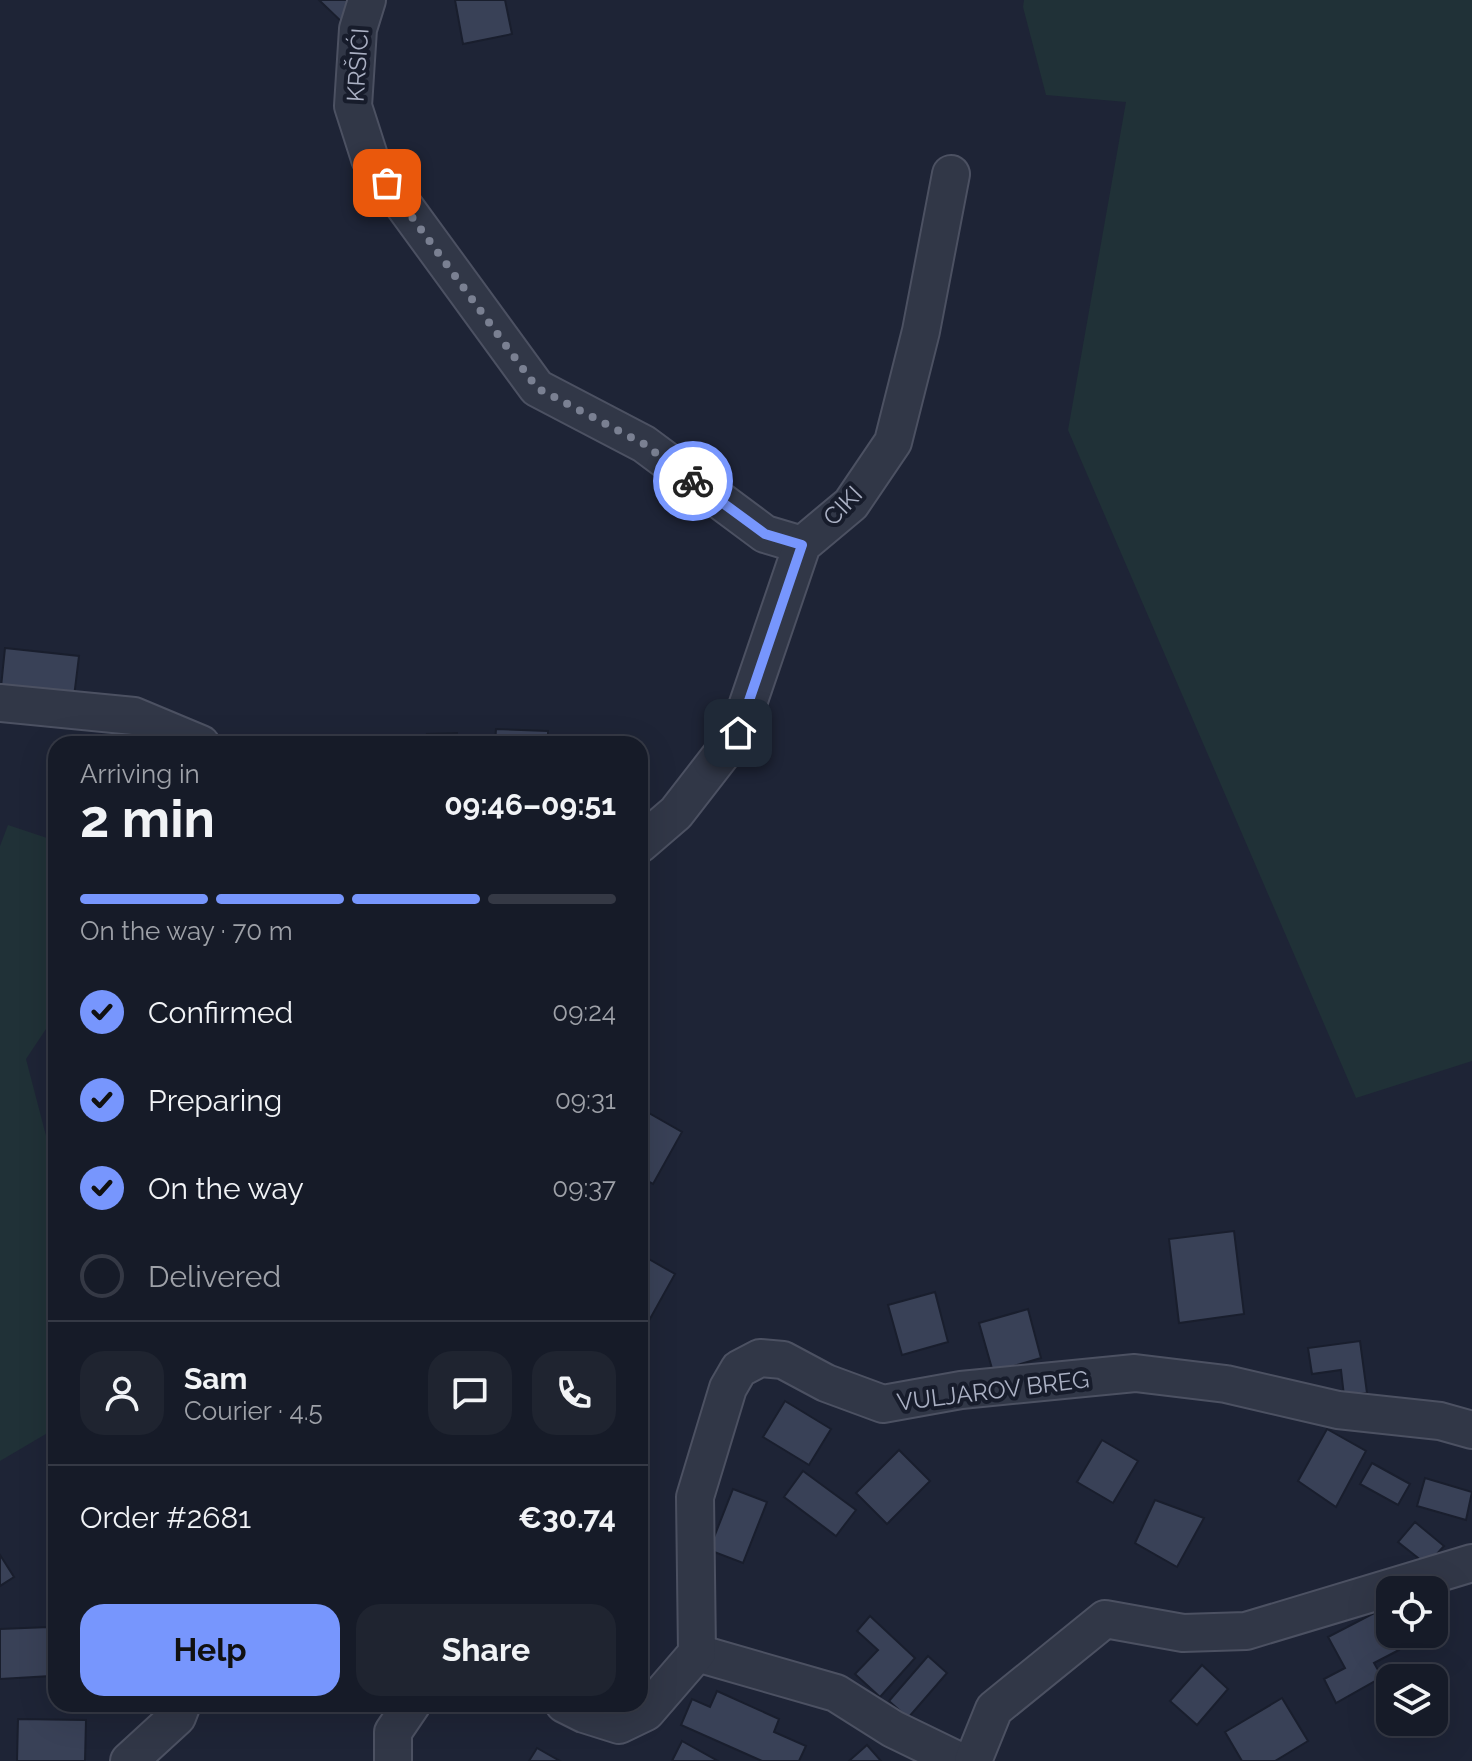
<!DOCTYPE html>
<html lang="en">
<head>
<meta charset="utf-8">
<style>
	:root { --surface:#161b28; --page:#1f2430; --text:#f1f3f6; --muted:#9ea1a8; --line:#353945; --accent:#7796fd }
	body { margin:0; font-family:Raleway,sans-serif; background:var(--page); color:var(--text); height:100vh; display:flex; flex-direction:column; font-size:30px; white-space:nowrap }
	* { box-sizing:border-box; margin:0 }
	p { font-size:26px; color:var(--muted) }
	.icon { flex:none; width:44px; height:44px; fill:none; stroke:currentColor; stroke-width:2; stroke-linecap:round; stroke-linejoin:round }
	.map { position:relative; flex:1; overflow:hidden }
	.sheet { position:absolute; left:48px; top:736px; width:600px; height:976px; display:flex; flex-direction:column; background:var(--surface); border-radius:24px; box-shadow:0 8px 32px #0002,0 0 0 2px var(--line) }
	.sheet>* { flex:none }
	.fabs { position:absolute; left:1376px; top:1576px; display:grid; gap:16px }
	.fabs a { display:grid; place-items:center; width:72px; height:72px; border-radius:16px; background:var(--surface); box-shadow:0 8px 32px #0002,0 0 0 2px var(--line); font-size:40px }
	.pin { position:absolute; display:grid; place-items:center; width:68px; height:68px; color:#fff; margin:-34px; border-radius:16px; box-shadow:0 4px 12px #0006 }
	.courier { position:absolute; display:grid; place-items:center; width:80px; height:80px; margin:-40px; border:6px solid #7796fd; border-radius:50%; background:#fff; color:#222; box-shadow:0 2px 10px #0007 }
	.overview em { font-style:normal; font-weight:700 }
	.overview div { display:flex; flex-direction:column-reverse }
	.overview { display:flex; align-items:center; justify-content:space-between; height:136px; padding:0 32px }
	h1 { font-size:52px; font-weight:700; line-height:60px }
	.bar { display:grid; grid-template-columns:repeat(4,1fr); gap:12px 8px; align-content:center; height:96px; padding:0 32px }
	.bar i { height:10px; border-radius:6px; background:var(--line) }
	.bar .current { background:var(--accent) }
	.bar p { grid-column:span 4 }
	.line { display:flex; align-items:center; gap:20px; padding:0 32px; border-top:2px solid var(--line) }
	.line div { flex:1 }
	.round { display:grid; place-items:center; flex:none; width:84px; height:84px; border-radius:24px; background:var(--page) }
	ol { padding:0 32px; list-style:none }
	li { display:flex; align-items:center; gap:24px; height:88px }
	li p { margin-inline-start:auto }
	li .icon { padding:8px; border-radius:50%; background:var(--accent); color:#111; stroke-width:4 }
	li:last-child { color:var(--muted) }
	li i { width:44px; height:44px; border:4px solid var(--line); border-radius:50% }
	.cta { display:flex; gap:16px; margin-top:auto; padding:16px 32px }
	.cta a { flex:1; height:92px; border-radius:24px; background:var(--accent); color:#111; font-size:32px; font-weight:700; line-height:92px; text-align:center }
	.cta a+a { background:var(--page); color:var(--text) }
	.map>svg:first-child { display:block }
	.green { fill:#203137 }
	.building { fill:#394157; stroke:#191e2d; stroke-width:2 }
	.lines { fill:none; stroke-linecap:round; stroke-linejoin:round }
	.minor-casing { stroke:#4c5162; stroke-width:40 }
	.minor { stroke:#313747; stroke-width:36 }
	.done { stroke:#7a8092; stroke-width:8; stroke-dasharray:0 14.4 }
	.route { stroke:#7796fd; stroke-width:10 }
	.labels { text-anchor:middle; stroke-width:8; stroke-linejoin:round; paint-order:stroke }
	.street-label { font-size:24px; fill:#abb1c4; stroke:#171c2b }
</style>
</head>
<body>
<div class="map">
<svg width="1472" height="1761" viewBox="0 0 1472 1761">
	<rect width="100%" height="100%" fill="#1e2436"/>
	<!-- green -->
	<g class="green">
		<polygon points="1024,0 1472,0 1472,1061 1356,1098 1068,430 1126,102 1046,95 1023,7"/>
		<polygon points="8,825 56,841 56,1014 26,1059 56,1174 56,1428 0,1461 0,846"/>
	</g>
	<!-- building -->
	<g class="building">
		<polygon points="319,0 356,0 346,26"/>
		<polygon points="455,0 505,0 512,34 463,44"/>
		<polygon points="5,648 79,656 73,705 0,697"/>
		<polygon points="496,729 548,731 548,744 495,744"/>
		<polygon points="457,733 457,744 428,744 427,734"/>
		<polygon points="640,1108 682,1132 653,1184 640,1177"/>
		<polygon points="1234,1231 1244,1314 1179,1323 1169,1239"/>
		<polygon points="640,1254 675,1274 646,1326 640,1323"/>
		<polygon points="935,1292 948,1342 902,1355 888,1305"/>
		<polygon points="1028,1309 1041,1358 993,1372 979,1323"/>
		<polygon points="1360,1341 1367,1393 1344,1396 1341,1370 1312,1374 1308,1348"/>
		<polygon points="785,1401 831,1429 809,1465 763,1437"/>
		<polygon points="1327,1429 1366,1451 1336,1507 1298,1481"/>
		<polygon points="1102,1440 1138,1461 1113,1503 1077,1482"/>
		<polygon points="899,1450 930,1481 887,1524 856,1493"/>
		<polygon points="1372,1463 1410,1484 1398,1505 1360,1484"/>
		<polygon points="803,1471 856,1510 836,1536 784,1497"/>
		<polygon points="1425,1478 1472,1492 1466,1520 1417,1506"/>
		<polygon points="733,1489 767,1502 743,1563 709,1550"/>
		<polygon points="1155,1500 1204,1518 1177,1567 1135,1543"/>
		<polygon points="1415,1522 1444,1546 1427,1565 1398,1542"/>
		<polygon points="0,1555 14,1577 0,1586"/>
		<polygon points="1378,1611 1399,1650 1374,1663 1382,1677 1336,1703 1324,1679 1345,1668 1328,1637"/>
		<polygon points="870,1616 915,1658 880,1697 855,1674 878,1650 857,1631"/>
		<polygon points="49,1627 51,1676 0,1679 0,1629"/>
		<polygon points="928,1656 947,1673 908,1718 889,1701"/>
		<polygon points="1202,1665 1228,1689 1197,1725 1170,1701"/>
		<polygon points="717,1691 779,1719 774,1732 806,1746 799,1761 762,1761 681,1725 692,1699 710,1707"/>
		<polygon points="1282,1698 1308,1741 1275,1761 1242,1761 1225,1732"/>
		<polygon points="18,1719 86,1720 85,1761 17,1761"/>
		<polygon points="682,1741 718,1761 672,1761"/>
		<polygon points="867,1745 881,1761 849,1761"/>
		<polygon points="537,1748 560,1761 529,1761"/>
	</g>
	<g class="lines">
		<defs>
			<g id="minor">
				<polyline points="367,0 358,29 353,106 370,159 537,388 644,444 765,534 802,545"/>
				<polyline points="0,703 134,716 201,744"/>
				<polyline points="640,844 676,813 738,733 802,545 851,504 893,442 921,331 951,174"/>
				<polyline points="697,1653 836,1693 893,1729 959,1761"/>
				<polyline points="564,1704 584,1714 619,1725 646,1712 697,1653 695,1497 728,1388 739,1369 760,1358 783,1360 826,1383 883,1404 961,1390 1135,1373 1226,1384 1338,1410 1440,1421 1472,1430"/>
				<polyline points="129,1761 177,1717 182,1704"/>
				<polyline points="393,1761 393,1732 412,1704"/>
				<polyline points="973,1761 994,1709 1105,1619 1183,1633 1246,1631 1472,1563"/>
			</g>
		</defs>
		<!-- minor casing -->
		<use href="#minor" class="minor-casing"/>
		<!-- minor -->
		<use href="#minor" class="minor"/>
	</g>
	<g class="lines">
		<!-- done -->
		<polyline class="done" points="387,183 537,388 644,444 693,481"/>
		<!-- route -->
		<polyline class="route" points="693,481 765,534 802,545 738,733"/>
	</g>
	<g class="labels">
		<!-- street labels -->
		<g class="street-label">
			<text transform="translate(358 65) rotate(-86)" y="8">KRŠIĆI</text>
			<text transform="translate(843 506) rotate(-46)" y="8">CIKI</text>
			<text transform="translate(993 1391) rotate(-7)" y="8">VULJAROV BREG</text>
		</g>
	</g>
</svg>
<div class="fabs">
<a><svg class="icon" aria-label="locate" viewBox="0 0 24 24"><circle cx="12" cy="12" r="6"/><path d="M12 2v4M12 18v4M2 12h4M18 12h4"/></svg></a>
<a><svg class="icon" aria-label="layers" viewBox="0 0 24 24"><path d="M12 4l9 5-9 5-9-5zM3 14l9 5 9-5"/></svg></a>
</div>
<div class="pin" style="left:387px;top:183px;background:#ea580c"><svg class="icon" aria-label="bag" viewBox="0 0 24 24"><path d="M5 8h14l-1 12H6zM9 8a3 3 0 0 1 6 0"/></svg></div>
<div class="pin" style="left:738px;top:733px;background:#1f2937"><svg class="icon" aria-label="home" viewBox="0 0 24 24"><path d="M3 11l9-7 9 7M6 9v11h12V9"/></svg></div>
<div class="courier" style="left:693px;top:481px"><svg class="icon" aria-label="bike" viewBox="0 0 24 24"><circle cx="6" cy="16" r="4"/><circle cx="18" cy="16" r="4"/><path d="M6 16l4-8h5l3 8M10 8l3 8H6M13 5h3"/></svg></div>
<section class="sheet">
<div class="overview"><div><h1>2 min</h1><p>Arriving in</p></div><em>09:46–09:51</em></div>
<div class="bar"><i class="current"></i><i class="current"></i><i class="current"></i><i></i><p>On the way · 70 m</p></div>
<ol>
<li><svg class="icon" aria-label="check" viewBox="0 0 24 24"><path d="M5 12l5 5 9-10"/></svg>Confirmed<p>09:24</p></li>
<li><svg class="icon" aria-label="check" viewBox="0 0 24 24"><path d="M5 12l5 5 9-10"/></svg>Preparing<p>09:31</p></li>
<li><svg class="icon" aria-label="check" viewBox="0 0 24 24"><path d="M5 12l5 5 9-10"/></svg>On the way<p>09:37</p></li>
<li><i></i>Delivered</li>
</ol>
<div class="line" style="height:144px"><a class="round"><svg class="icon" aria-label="person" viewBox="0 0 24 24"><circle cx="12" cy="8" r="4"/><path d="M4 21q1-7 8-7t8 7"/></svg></a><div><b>Sam</b><p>Courier · 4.5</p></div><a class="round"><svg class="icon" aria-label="chat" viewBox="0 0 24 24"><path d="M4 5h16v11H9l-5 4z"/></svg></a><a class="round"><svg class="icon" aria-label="phone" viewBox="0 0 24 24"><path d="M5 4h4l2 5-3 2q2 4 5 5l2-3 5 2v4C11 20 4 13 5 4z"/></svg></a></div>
<div class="line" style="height:104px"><div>Order #2681</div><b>€30.74</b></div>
<div class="cta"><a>Help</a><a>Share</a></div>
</section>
</div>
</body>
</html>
